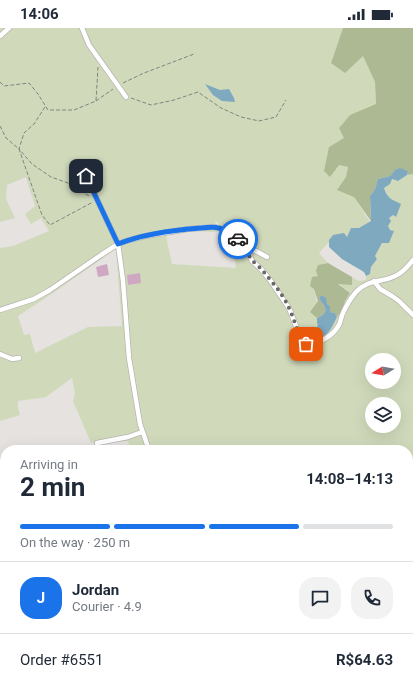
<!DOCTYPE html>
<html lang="en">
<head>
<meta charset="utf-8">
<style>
	:root { --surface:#fff; --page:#f2f2f3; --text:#1f2937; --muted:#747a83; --line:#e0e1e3; --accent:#1a73e8 }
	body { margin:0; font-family:Roboto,sans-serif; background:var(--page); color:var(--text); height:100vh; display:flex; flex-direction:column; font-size:15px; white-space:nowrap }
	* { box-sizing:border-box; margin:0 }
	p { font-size:13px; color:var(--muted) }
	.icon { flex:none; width:22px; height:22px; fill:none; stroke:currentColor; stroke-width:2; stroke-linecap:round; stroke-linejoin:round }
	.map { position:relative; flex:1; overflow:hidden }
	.details { position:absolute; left:0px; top:417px; width:413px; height:248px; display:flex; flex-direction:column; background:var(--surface); border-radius:16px 16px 0 0; box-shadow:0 4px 16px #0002 }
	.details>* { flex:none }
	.needle { width:26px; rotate:259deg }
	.fabs { position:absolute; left:365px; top:325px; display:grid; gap:8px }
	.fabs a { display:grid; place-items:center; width:36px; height:36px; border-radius:50%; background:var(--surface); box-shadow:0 4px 16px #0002; font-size:20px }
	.pin { position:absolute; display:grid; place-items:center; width:34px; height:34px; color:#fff; margin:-17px; border-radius:8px; box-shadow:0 2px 6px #0006 }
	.courier { position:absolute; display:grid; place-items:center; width:40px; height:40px; margin:-20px; border:3px solid #1a73e8; border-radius:50%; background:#fff; color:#222; box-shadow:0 1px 5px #0007 }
	.summary em { font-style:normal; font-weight:700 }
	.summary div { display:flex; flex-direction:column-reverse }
	.summary { display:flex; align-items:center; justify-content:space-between; height:68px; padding:0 20px }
	h1 { font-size:26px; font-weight:700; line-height:30px }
	.bar { display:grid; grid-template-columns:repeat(4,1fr); gap:6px 4px; align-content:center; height:48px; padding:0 20px }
	.bar i { height:5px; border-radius:3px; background:var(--line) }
	.bar .selected { background:var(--accent) }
	.bar p { grid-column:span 4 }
	.line { display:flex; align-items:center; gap:10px; padding:0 20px; border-top:1px solid var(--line) }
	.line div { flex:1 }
	.round { display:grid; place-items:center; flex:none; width:42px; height:42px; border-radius:16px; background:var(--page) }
	.status { display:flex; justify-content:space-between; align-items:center; height:28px; padding:0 20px; background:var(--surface); direction:ltr }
	.status svg { height:11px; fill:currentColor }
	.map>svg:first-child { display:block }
	.green { fill:#d0dabb; fill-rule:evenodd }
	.forest { fill:#adb992 }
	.water { fill:#7ea9bf }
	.building { fill:#cea8c2 }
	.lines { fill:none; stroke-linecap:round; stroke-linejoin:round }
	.minor-casing { stroke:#b8b5b1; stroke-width:6 }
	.path { stroke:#848280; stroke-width:1; stroke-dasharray:4 2; stroke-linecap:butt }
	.minor { stroke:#fff; stroke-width:4.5 }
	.done { stroke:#6a6867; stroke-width:4; stroke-dasharray:0 7.2 }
	.route { stroke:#1a73e8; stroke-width:5 }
</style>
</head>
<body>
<div class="status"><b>14:06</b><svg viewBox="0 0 49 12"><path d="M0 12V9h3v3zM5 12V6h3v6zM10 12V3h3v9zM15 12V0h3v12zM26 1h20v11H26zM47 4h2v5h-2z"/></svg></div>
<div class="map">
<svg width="413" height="665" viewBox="0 0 413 665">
	<rect width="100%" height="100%" fill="#e5e2df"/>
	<!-- green -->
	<g class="green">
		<path d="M 0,0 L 343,0 L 331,35 L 363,28 L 375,54 L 376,77 L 350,87 L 339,100 L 345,110 L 339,137 L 348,139 L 346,149 L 354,169 L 370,194 L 347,209 L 329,212 L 329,214 L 319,225 L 328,235 L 318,237 L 318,248 L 314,261 L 317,274 L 311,284 L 317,290 L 317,295 L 319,297 L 317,299 L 317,304 L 310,310 L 328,306 L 337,289 L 343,282 L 345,273 L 350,265 L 338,255 L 352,256 L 352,249 L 359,253 L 366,252 L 366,248 L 370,246 L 371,239 L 377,231 L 375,228 L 382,215 L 389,215 L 394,203 L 390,202 L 388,198 L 389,190 L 393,187 L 396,189 L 392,172 L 388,169 L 384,160 L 392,151 L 398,153 L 407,147 L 413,146 L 413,665 L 238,665 L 241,660 L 408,660 L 408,422 L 273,422 L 272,421 L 270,422 L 130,422 L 128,413 L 91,415 L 73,373 L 75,365 L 72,350 L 46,369 L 18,373 L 18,380 L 20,387 L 0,393 L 0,220 L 13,218 L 49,203 L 41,190 L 31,196 L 25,186 L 35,178 L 26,149 L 7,157 L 6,171 L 15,190 L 0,194 ZM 215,192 L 232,210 L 236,240 L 172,236 L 166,208 L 192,203 L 218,204 ZM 116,221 L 122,298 L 88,299 L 35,325 L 30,306 L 24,307 L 18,288 L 53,265 ZM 372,332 L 394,332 L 394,354 L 372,354 ZM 372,376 L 394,376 L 394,398 L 372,398 Z"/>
		<polygon points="5,427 5,485 4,484 0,467 0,428"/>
		<polygon points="0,593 5,594 5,660 69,660 71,665 0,665"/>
	</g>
	<!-- forest -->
	<g class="forest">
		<polygon points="343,0 413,0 413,146 407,147 408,143 395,142 390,148 378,151 375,161 370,168 371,193 354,169 337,162 346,149 348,139 339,137 330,149 324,143 329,119 344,110 339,100 350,87 376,76 375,54 363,28 345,45 331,35"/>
		<path d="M 328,235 L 352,249 L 352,257 L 338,256 L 350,265 L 345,273 L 343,282 L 337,289 L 335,285 L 330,284 L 330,278 L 327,276 L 321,267 L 319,271 C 326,279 330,285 317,290 L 310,284 L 318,273 L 314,261 L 310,258 L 312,249 L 318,248 L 316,243 L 318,237 Z"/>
	</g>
	<!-- water -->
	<g class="water">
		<polygon points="205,56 220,62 229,61 234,70 235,74 222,73 213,67"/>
		<path d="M 400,140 L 408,143 L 407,147 L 398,153 L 392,151 L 390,156 L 384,160 C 388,171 391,171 401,176 L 396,189 L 393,187 L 389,190 L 391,193 L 388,198 L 390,202 L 394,203 L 389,215 L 382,215 L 375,228 L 377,231 L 371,239 L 370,246 L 366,248 L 364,244 L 342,231 L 329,219 L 329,212 L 333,207 L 344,205 L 347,209 L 351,200 L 359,200 L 371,193 L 370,168 L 375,161 L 378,151 L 390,148 L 395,142 Z"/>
		<path d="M 321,267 L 326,270 L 327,276 L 330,278 L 330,284 L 335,285 L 337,289 C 330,303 328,311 310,310 L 317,303 L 317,299 L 318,297 L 317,295 L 317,290 C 330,285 326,279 319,271 Z"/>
	</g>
	<!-- building -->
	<g class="building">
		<polygon points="107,236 109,247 98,249 96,239"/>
		<polygon points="140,245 141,255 128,257 127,247"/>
	</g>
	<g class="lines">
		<defs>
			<g id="minor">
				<polyline points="82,0 89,17 126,69"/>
				<polyline points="0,8 9,0"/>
				<polyline points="86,148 118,216 123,253 129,330 140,396 149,422"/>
				<path d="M 245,218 L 252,233 L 261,241 L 270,252 L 289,280 L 301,311 L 306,316 C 319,316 332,309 339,297 C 341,293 341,289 343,285 C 346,278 351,270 356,264 C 368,251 381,255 395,248 C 403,245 408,238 413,232"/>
				<polyline points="374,253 380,261 392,268 399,273 413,287"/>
				<polyline points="0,282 34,271 50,262 101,227 118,216 126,213 145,208 188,201 214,199 219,200 242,214 250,222 256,223 267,229"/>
				<polyline points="0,326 12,331 19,330"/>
				<polyline points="97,415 128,409 142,404"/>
				<polyline points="0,551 5,548"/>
				<polyline points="0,621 5,619"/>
				<polyline points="0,638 5,636"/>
				<polyline points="224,660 226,665"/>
			</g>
		</defs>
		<!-- minor casing -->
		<use href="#minor" class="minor-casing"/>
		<!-- path -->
		<g class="path">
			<polyline points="0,54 4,58 29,55 38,66 48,82 74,82 96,73 98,39"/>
			<polyline points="123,55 144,45 194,26"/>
			<polyline points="131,70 151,77 174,72 198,64 221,80 241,89 259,93 276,89 286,72"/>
			<polyline points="96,73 113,61"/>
			<polyline points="45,79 34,96 24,105 19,121 32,136 51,149 68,155 89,168"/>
			<polyline points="0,98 6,110 19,121 42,187 50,197 93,174"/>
			<polyline points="275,417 277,422"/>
			<polyline points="0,431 5,431"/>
			<polyline points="0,461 3,469 4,477 5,478"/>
			<polyline points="408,476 413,463"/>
			<polyline points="0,601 5,599"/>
			<polyline points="408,609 413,611"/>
			<polyline points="123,660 125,665"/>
			<polyline points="332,665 335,660"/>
		</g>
		<!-- minor -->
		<use href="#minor" class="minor"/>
	</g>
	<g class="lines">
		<!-- done -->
		<path class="done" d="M 238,211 C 247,217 246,223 251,231 C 254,235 259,238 262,242 C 272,254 283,266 289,280 C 295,292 297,306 306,316"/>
		<!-- route -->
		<path class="route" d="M 86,148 L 118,216 C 143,206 174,202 201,200 C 207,200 213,198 219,200 C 226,202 232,207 238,211"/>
	</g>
</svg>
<div class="fabs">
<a><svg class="needle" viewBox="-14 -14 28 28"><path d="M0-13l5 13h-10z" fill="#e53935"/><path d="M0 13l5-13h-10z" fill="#747a83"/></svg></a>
<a><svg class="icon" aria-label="layers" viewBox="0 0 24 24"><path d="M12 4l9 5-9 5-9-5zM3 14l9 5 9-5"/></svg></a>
</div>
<div class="pin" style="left:306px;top:316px;background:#ea580c"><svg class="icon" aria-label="bag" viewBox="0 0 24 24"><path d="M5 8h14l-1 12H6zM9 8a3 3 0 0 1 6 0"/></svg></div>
<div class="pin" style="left:86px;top:148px;background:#1f2937"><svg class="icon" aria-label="home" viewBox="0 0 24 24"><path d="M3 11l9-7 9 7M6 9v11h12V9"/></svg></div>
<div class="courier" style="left:238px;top:211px"><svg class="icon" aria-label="car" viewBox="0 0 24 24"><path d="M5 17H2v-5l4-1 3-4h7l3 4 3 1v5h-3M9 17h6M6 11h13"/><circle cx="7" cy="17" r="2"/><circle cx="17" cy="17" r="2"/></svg></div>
<section class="details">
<div class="summary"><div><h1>2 min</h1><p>Arriving in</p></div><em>14:08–14:13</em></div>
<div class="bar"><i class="selected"></i><i class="selected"></i><i class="selected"></i><i></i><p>On the way · 250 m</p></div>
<div class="line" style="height:72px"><b class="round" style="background:var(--accent);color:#fff">J</b><div><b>Jordan</b><p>Courier · 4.9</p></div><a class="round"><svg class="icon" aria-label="chat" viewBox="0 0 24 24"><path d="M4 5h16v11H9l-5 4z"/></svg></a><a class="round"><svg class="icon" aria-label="phone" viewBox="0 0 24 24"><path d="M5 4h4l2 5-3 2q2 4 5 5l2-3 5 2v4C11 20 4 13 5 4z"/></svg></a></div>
<div class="line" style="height:52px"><div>Order #6551</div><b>R$64.63</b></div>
</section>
</div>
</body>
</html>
